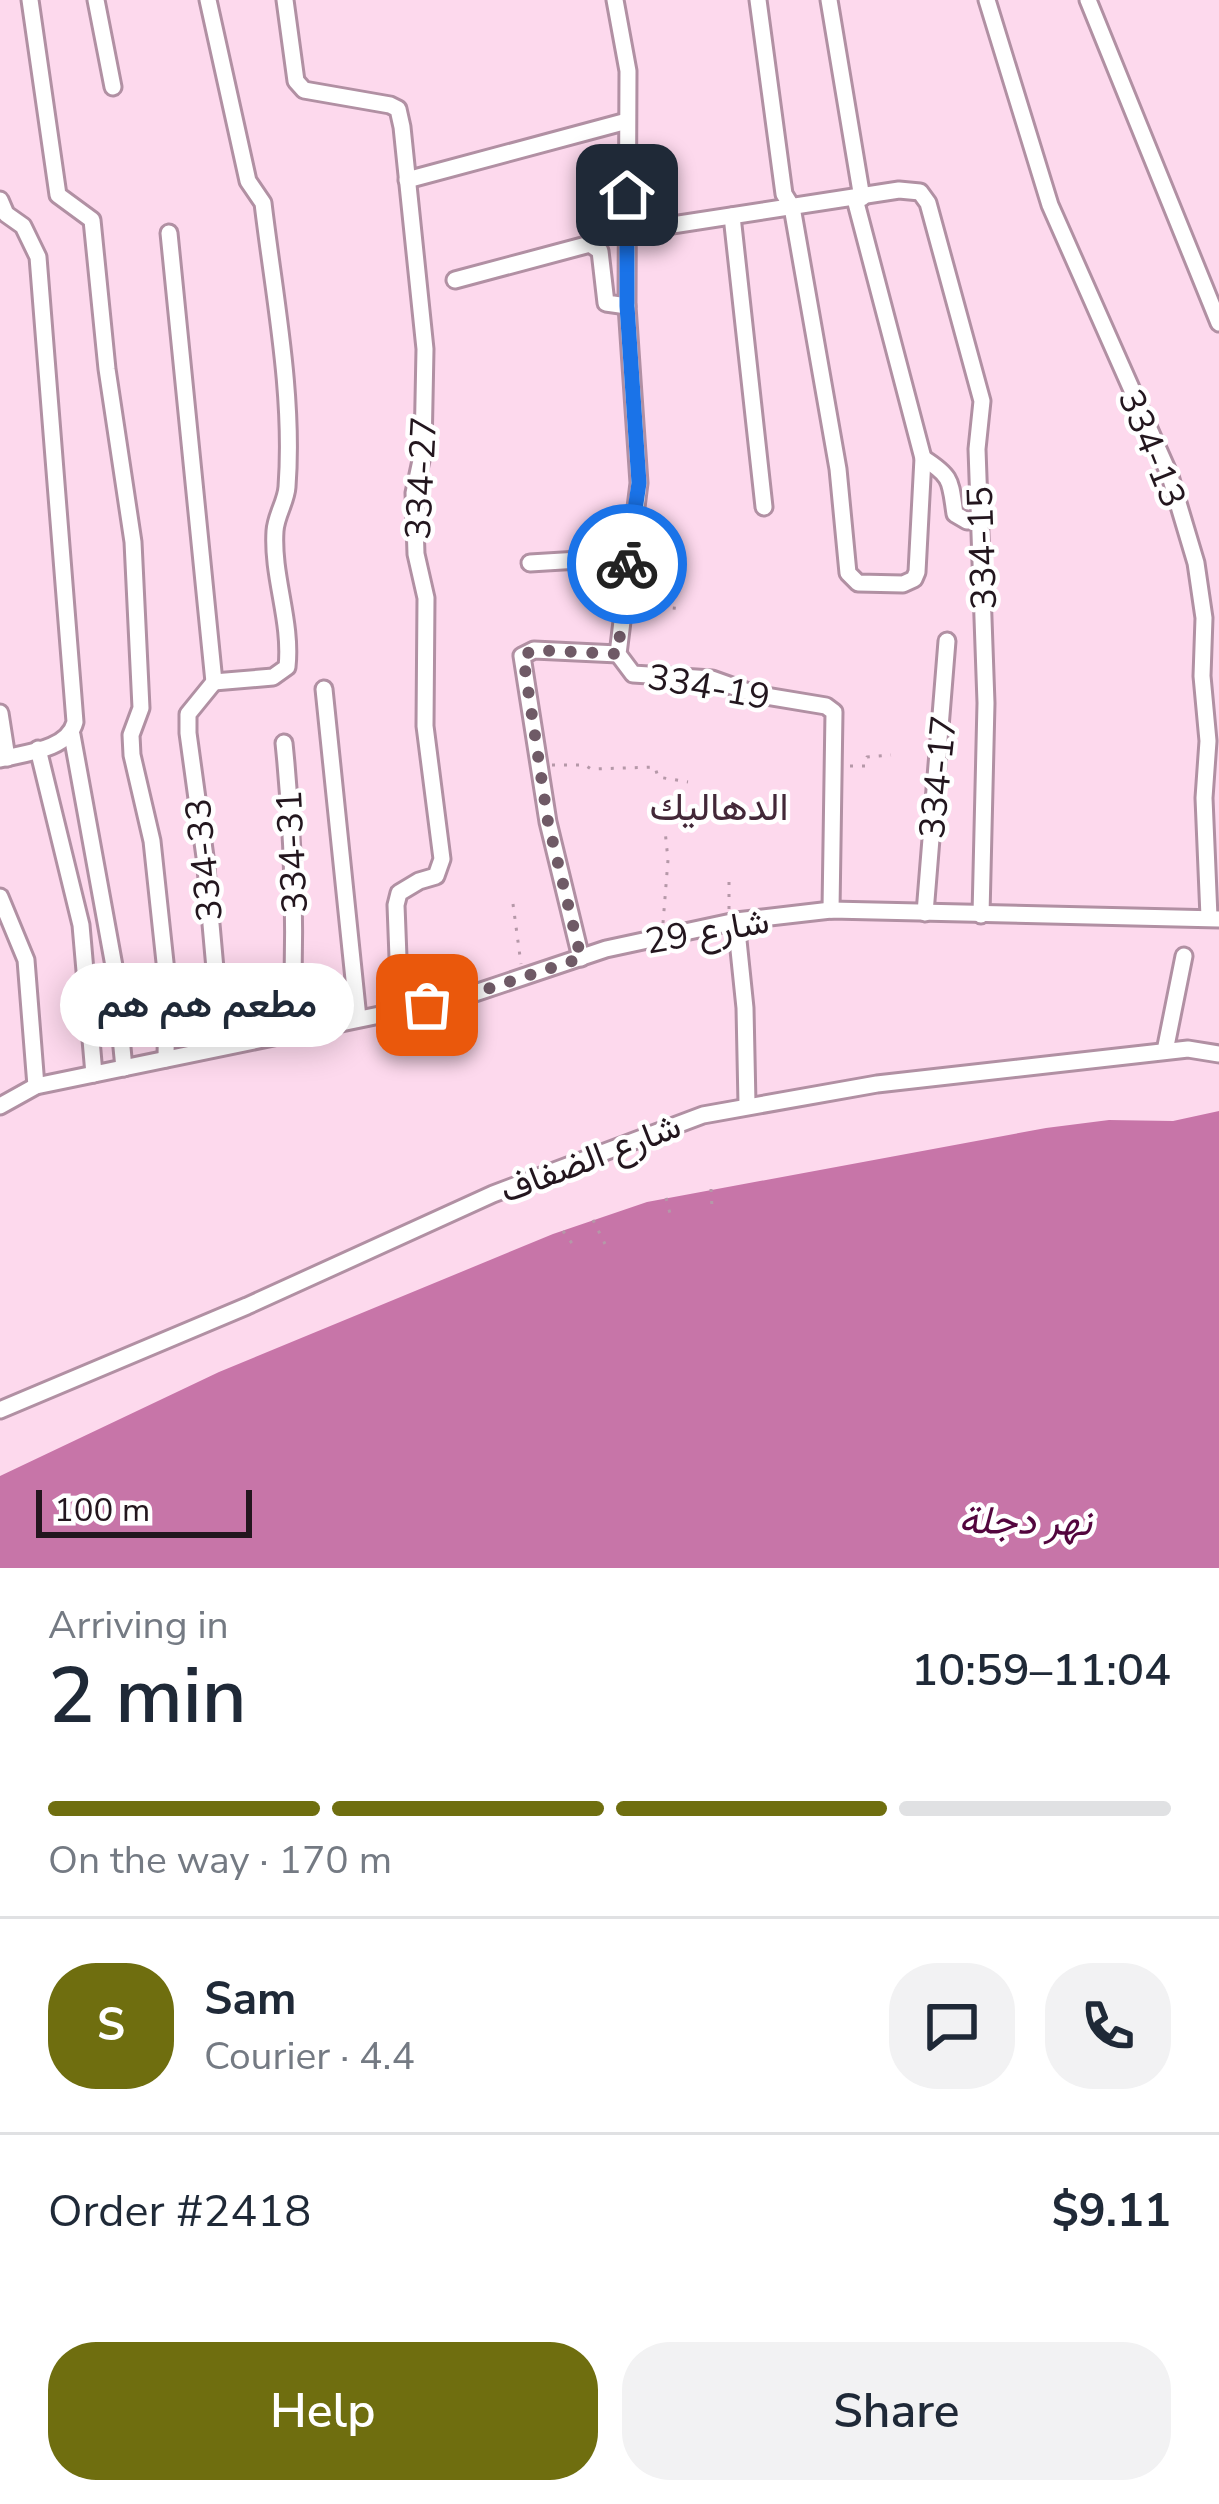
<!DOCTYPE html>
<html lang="en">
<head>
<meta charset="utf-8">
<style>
	:root { --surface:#fff; --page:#f2f2f3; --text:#1f2937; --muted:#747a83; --line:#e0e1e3; --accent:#6f6e0f }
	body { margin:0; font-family:"Nunito Sans",Vazirmatn,sans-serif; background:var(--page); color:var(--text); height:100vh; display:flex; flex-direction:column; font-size:45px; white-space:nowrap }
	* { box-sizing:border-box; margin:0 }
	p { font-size:39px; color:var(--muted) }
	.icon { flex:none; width:66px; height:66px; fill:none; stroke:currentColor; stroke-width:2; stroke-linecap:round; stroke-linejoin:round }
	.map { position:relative; height:1568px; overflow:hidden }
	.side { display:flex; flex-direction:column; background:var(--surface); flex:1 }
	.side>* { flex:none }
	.scale { position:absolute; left:36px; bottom:30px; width:216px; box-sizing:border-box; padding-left:12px; border:6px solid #23161e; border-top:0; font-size:33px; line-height:42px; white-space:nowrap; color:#23161e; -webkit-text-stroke:9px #fff; paint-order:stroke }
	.pin { position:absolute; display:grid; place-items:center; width:102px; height:102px; color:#fff; margin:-51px; border-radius:24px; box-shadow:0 6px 18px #0006 }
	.courier { position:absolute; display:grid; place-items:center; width:120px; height:120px; margin:-60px; border:9px solid #1a73e8; border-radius:50%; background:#fff; color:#222; box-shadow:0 3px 15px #0007 }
	.bubble { position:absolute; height:84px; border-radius:42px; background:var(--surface); box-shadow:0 6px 30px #0003; font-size:39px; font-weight:600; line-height:84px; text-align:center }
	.summary em { font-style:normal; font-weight:600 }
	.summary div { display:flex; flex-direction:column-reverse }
	.summary { display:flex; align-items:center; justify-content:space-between; height:204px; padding:0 48px }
	h1 { font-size:78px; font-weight:600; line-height:90px }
	.bar { display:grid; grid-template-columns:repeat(4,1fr); gap:18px 12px; align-content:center; height:144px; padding:0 48px }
	.bar i { height:15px; border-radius:9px; background:var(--line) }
	.bar .active { background:var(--accent) }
	.bar p { grid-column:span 4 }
	.line { display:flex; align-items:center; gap:30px; padding:0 48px; border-top:3px solid var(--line) }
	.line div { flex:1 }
	.round { display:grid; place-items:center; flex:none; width:126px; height:126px; border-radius:48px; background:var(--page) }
	.primary-button { display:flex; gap:24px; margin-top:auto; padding:24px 48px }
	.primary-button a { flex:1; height:138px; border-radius:48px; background:var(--accent); color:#fff; font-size:48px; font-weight:600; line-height:138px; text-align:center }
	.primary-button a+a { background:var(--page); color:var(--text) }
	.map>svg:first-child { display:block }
	.water { fill:#c775a8 }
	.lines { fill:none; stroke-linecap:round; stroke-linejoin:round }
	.minor-casing { stroke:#b190a3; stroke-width:21 }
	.path { stroke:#b598a8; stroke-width:3; stroke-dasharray:3 9; stroke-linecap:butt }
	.minor { stroke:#fff; stroke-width:15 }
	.done { stroke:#6f5a66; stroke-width:12; stroke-dasharray:0 21.6 }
	.route { stroke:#1a73e8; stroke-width:15 }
	.labels { text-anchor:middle; stroke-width:9; stroke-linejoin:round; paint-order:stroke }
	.street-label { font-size:36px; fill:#23161e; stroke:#fff }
	.neighbourhood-label { font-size:39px; fill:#432838; stroke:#fff }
	.water-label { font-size:39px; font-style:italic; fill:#53063e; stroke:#fff }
</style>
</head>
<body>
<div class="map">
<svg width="1219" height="1568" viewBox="0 0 1219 1568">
	<rect width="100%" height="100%" fill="#fdd9ed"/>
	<!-- water -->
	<polygon class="water" points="1219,1111 1219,1568 0,1568 0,1476 219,1372 553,1234 647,1202 1046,1128 1109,1120 1173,1121"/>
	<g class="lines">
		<defs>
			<g id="minor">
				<polyline points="30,0 58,195 92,220 107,369 133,542 141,708 131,735 132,755 152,841 167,981 166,1059"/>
				<polyline points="96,0 113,87"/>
				<path d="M 208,0 L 248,181 L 263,203 C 274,296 294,393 287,487 C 286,502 276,515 275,531 C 272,577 292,621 287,667 L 273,677 L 214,682"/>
				<polyline points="285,0 296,81 304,90 390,105 398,109 402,127 425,349 423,451 414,493 416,554 426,598 425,726 442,859 436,876 419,881 399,893 396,905 400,1010"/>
				<polyline points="615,0 628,71 627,306 639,483 618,654 633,674 712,679 754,694 826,706 834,712 831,910"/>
				<polyline points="758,0 784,194 792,207 838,469 848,573 858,583 903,584 914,579 917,572 923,458 855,199"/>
				<polyline points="829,0 862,198"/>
				<polyline points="987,0 1050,205 1170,476 1196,563 1204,618 1202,676 1208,741 1204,798 1209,917"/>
				<polyline points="1088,0 1219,323"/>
				<polyline points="407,180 627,121"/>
				<path d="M 0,200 L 6,214 L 23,226 L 38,257 L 75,722 C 68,750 25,753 0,759"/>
				<polyline points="732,216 764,507"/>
				<polyline points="627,232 899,190 920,192 928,203 982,401 977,449 986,703 981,915"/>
				<polyline points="169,233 214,682"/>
				<polyline points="455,280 590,244 600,251 606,303 627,306"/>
				<path d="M 923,458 C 953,477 950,481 955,514 L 967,521 L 980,520"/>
				<polyline points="530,563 628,557"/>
				<polyline points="214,682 188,714 188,733 205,857 222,1047"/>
				<polyline points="324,689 358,1018"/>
				<polyline points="0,713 7,758"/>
				<polyline points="72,735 114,966 124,1068"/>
				<path d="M 284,743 C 294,840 296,935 291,1032"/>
				<polyline points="38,749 81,925 94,1074"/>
				<polyline points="0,897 26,960 36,1086"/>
				<polyline points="925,913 947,641"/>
				<polyline points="736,921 745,1008 747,1104"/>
				<polyline points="581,958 548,822 522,656 534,650 618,654"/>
				<polyline points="1165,1051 1184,956"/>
				<polyline points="0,1106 36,1086 457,999 606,949 736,921 831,910 1219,919"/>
				<polyline points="0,1410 247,1306 493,1194 703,1115 877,1084 1188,1049 1219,1054"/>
			</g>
		</defs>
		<!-- minor casing -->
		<use href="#minor" class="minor-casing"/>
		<!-- path -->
		<g class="path">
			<polyline points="637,604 682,609"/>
			<polyline points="552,765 585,765 591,769 655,767 658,777 688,782"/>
			<polyline points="850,766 865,766 867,757 891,755"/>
			<polyline points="513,904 521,964"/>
			<polyline points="729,909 729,882"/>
			<polyline points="663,923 668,860 665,830"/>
			<polyline points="711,1189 712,1208"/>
			<polyline points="666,1198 672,1221"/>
			<polyline points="593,1220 605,1244"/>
			<polyline points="563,1231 576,1249"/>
		</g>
		<!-- minor -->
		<use href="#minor" class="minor"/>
	</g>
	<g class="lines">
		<!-- done -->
		<polyline class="done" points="427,1005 457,999 581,958 548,822 523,656 533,650 618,654 627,564"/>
		<!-- route -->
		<polyline class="route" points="627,195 627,306 639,483 627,564"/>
	</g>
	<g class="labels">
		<!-- street labels -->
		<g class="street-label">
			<text transform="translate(1153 448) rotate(68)" y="13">334-13</text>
			<text transform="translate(420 478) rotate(-87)" y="13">334-27</text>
			<text transform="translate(981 548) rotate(-92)" y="13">334-15</text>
			<text transform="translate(709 686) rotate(10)" y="13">334-19</text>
			<text transform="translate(937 777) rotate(-84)" y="13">334-17</text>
			<text transform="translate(291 852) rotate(-93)" y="13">334-31</text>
			<text transform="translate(203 860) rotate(-96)" y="13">334-33</text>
			<text transform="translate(707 930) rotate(-10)" y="13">شارع 29</text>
			<text transform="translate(590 1157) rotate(-21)" y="13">شارع الضفاف</text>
		</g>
		<!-- neighbourhood labels -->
		<g class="neighbourhood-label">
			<text x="719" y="820">الدهاليك</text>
		</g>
		<!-- water labels -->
		<g class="water-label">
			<text transform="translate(1025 1520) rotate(1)" y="14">نهر دجلة</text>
		</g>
	</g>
</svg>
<div class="scale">100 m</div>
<div class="pin" style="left:427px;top:1005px;background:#ea580c"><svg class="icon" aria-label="bag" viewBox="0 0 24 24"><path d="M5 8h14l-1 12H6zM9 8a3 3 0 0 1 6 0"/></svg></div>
<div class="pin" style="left:627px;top:195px;background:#1f2937"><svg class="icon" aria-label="home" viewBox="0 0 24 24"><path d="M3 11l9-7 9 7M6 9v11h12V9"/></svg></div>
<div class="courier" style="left:627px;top:564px"><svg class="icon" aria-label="bike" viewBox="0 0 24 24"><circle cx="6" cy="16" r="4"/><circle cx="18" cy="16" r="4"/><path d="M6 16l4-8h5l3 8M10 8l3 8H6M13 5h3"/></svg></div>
<div class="bubble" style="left:60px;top:963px;width:294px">مطعم هم هم</div>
</div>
<section class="side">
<div class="summary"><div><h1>2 min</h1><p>Arriving in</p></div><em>10:59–11:04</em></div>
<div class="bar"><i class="active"></i><i class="active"></i><i class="active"></i><i></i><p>On the way · 170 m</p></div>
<div class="line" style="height:216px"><b class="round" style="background:var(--accent);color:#fff">S</b><div><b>Sam</b><p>Courier · 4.4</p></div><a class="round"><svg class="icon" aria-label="chat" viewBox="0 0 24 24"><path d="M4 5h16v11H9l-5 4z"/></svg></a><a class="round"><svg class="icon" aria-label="phone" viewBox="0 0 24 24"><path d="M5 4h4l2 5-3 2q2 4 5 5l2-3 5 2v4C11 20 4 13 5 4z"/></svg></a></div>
<div class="line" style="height:156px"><div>Order #2418</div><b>$9.11</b></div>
<div class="primary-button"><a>Help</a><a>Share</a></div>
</section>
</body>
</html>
